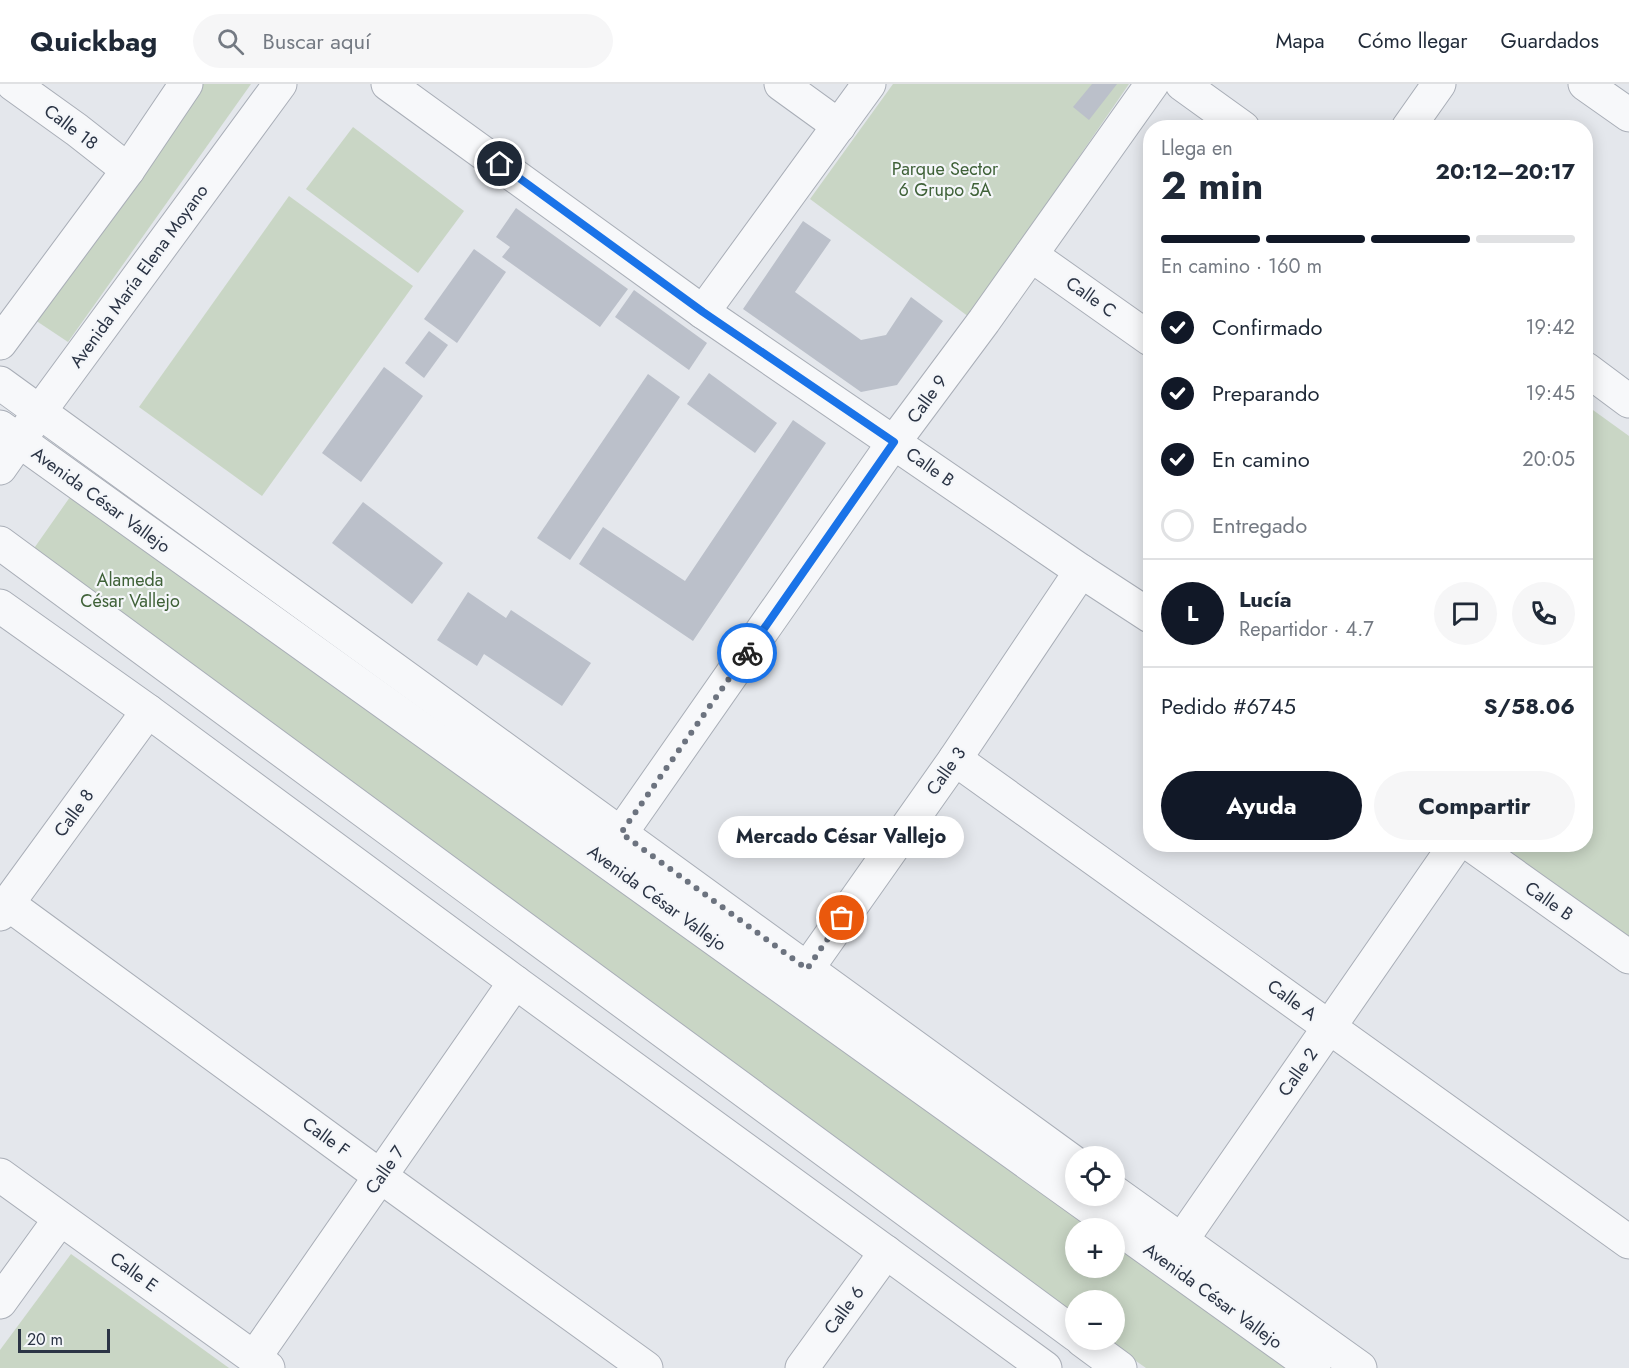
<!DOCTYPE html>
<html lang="es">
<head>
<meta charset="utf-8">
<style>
	:root { --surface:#fff; --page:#f6f6f7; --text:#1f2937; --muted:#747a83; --line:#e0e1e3; --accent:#111827 }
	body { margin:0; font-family:Jost,sans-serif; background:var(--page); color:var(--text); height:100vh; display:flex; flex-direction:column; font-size:22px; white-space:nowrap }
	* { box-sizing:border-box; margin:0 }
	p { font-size:20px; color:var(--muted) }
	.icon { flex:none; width:33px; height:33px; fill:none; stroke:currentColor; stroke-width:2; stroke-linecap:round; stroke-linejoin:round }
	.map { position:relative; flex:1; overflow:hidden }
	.details { position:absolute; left:1143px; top:36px; width:450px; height:732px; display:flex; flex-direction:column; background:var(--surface); border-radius:24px; box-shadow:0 3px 15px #0003 }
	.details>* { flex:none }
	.controls { position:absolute; left:1065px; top:1062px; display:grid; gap:12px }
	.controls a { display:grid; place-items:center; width:60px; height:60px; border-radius:50%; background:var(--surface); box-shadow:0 3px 15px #0003; font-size:30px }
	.scale { position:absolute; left:18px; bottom:15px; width:92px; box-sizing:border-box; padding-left:6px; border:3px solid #2b3445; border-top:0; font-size:16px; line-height:21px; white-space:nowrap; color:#2b3445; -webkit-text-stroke:4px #f4f6f9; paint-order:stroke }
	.pin { position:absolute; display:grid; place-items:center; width:51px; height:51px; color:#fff; margin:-26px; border:3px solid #fff; border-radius:50%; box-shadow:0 2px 6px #0007 }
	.courier { position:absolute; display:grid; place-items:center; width:60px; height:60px; margin:-30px; border:4px solid #1a73e8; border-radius:50%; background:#fff; color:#222; box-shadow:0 2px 8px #0007 }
	.bubble { position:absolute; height:42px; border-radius:21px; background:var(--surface); box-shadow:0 3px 15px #0003; font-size:20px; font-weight:700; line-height:42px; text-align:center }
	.head em { font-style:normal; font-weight:700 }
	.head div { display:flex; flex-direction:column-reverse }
	.head { display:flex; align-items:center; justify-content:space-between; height:102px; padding:0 18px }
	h1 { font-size:39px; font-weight:700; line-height:45px }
	.bar { display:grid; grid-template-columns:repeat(4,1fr); gap:9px 6px; align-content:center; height:72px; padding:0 18px }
	.bar i { height:8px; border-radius:4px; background:var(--line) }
	.bar .selected { background:var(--accent) }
	.bar p { grid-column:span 4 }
	.line { display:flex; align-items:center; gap:15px; padding:0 18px; border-top:2px solid var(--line) }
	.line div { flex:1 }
	.round { display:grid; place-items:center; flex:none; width:63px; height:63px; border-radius:32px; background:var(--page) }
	ol { padding:0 18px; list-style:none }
	li { display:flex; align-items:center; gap:18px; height:66px }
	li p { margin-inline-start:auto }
	li .icon { padding:6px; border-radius:50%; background:var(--accent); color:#fff; stroke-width:4 }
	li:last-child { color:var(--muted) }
	li i { width:33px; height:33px; border:3px solid var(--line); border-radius:50% }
	.cta { display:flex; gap:12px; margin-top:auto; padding:12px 18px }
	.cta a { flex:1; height:69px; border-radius:36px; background:var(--accent); color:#fff; font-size:24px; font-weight:700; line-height:69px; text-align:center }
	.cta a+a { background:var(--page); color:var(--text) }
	header { display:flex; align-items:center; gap:36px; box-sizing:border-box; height:84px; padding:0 30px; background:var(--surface); border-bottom:2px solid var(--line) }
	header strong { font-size:28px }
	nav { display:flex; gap:33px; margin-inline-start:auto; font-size:21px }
	.search { width:420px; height:54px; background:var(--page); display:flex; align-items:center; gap:15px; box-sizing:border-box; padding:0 21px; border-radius:33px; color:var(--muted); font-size:22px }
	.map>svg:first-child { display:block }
	.green { fill:#c9d6c5 }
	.building { fill:#bbc0ca }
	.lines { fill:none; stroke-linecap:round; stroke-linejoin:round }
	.minor-casing { stroke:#a9aeb7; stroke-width:35 }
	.minor { stroke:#f7f8fa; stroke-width:33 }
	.done { stroke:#6c737f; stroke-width:6; stroke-dasharray:0 10.8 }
	.route { stroke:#1a73e8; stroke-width:8 }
	.labels { text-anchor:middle; stroke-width:4.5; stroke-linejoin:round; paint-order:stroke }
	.street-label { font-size:18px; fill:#2b3445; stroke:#f4f6f9 }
	.park-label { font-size:18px; fill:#3f6138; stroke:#f4f6f9 }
</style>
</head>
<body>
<header>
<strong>Quickbag</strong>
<div class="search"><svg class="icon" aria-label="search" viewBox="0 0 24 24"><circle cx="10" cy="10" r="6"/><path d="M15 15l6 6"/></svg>Buscar aquí</div>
<nav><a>Mapa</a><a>Cómo llegar</a><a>Guardados</a></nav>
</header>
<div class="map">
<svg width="1629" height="1284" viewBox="0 0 1629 1284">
	<rect width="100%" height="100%" fill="#e4e7ec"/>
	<!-- green -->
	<g class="green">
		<polygon points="201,0 251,0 68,258 35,236"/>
		<polygon points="893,0 1129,0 969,233 810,115"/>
		<polygon points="353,43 464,127 418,189 306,105"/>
		<polygon points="289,112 413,202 262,412 139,323"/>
		<polygon points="1586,321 1629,352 1629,861 1491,761 1586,760"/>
		<polygon points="70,413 1091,1144 1076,1144 1076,1184 1114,1184 1115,1161 1286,1284 1146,1284 1106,1256 1114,1256 1114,1216 1076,1216 1075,1234 23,480"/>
		<polygon points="71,1170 229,1284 0,1284 0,1266"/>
	</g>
	<!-- building -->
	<g class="building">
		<polygon points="1092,0 1117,0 1089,36 1073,23"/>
		<polygon points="516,124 628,205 600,243 502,173 510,163 496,153"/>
		<polygon points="803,137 831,156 795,208 861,256 886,251 911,213 943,237 897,301 861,308 743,225"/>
		<polygon points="474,165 506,188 457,259 424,235"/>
		<polygon points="634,206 707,259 689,286 615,233"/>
		<polygon points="429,247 448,261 424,294 405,279"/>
		<polygon points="384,283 423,312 361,398 322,369"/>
		<polygon points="709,289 777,339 755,369 687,320"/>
		<polygon points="648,290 680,313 570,476 537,454"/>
		<polygon points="793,336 826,359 693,557 579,480 603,443 685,497"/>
		<polygon points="363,418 443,479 412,520 332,459"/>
		<polygon points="468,508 506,534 511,526 591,579 562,622 484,570 477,582 437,556"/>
	</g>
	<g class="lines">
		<defs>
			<g id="minor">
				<polyline points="13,0 77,46 128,86"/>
				<polyline points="388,0 703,228 1081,487 1150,532"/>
				<polyline points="781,0 839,42"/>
				<polyline points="1182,0 1243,44"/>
				<polyline points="1585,0 1629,31"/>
				<polyline points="1408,44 1439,0"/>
				<polyline points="1031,171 1150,255"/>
				<polyline points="703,228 869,0"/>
				<polyline points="0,259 128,86 186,0"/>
				<polyline points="1586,285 1629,317"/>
				<polyline points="0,299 1076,1080"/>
				<polyline points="0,343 1314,1284"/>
				<polyline points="0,384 40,327 280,0"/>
				<polyline points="0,459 1076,1251"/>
				<polyline points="0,522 148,627 515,898 1045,1284"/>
				<polyline points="955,675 1629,1158"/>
				<polyline points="621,749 894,358 984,237 1152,0"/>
				<polyline points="1470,760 1629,873"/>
				<polyline points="8,820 380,1092 646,1284"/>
				<polyline points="0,830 148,627"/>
				<polyline points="807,885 955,675 1081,487"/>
				<polyline points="0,1091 268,1284"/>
				<polyline points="1114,1108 1360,1284"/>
				<polyline points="1181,1157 1456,760"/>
				<polyline points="0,1218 60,1135"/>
				<polyline points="1082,1256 1120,1284"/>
				<polyline points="254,1274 515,898"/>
				<polyline points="802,1284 886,1168"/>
			</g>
		</defs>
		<!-- minor casing -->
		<use href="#minor" class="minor-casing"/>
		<!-- minor -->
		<use href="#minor" class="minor"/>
	</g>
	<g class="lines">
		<!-- done -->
		<polyline class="done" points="747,569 621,749 807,885 842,834"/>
		<!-- route -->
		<polyline class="route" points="500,80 703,228 894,358 747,569"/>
	</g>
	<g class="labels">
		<!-- street labels -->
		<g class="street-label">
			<text transform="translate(71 43) rotate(37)" y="6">Calle 18</text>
			<text transform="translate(139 192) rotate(-54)" y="6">Avenida María Elena Moyano</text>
			<text transform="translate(1091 213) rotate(35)" y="6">Calle C</text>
			<text transform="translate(927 315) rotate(-54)" y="6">Calle 9</text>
			<text transform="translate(930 383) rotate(35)" y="6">Calle B</text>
			<text transform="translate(101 416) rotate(36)" y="6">Avenida César Vallejo</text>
			<text transform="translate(946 687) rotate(-55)" y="6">Calle 3</text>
			<text transform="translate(74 729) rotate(-54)" y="6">Calle 8</text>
			<text transform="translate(657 814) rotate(36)" y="6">Avenida César Vallejo</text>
			<text transform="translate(1549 817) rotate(35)" y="6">Calle B</text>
			<text transform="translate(1292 916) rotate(36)" y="6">Calle A</text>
			<text transform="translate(1298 988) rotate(-55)" y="6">Calle 2</text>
			<text transform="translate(326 1053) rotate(36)" y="6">Calle F</text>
			<text transform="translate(385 1086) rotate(-55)" y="6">Calle 7</text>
			<text transform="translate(134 1188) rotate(36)" y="6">Calle E</text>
			<text transform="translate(1213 1212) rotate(36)" y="6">Avenida César Vallejo</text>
			<text transform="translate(844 1226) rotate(-54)" y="6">Calle 6</text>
		</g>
		<!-- park labels -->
		<g class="park-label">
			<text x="945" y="91">Parque Sector<tspan x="945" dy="21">6 Grupo 5A</tspan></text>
			<text x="130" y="502">Alameda<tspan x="130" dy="21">César Vallejo</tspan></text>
		</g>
	</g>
</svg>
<div class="controls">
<a><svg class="icon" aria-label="locate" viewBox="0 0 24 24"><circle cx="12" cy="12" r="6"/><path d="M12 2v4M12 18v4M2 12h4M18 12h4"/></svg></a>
<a>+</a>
<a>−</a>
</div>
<div class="scale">20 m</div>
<div class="pin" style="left:842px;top:834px;background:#ea580c"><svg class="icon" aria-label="bag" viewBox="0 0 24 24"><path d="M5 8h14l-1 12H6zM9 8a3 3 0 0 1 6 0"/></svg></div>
<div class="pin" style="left:500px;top:80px;background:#1f2937"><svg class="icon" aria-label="home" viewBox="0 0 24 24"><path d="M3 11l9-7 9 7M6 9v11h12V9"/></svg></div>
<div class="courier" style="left:747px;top:569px"><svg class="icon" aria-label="bike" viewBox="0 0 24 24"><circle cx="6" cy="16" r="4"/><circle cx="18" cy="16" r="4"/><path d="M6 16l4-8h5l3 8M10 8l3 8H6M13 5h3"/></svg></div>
<div class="bubble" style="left:718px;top:732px;width:246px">Mercado César Vallejo</div>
<section class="details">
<div class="head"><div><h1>2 min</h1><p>Llega en</p></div><em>20:12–20:17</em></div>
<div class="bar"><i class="selected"></i><i class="selected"></i><i class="selected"></i><i></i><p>En camino · 160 m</p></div>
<ol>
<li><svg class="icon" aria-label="check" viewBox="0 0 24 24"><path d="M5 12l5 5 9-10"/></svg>Confirmado<p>19:42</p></li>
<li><svg class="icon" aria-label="check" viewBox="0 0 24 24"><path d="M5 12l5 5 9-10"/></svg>Preparando<p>19:45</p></li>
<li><svg class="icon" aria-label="check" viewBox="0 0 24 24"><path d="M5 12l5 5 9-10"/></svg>En camino<p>20:05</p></li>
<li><i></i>Entregado</li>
</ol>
<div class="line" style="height:108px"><b class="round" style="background:var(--accent);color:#fff">L</b><div><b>Lucía</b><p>Repartidor · 4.7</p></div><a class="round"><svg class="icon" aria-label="chat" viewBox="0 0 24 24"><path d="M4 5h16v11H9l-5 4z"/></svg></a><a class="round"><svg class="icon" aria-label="phone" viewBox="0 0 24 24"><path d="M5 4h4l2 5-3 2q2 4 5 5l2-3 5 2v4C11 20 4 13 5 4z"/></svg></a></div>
<div class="line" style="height:78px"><div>Pedido #6745</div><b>S/58.06</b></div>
<div class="cta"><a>Ayuda</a><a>Compartir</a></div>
</section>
</div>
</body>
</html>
